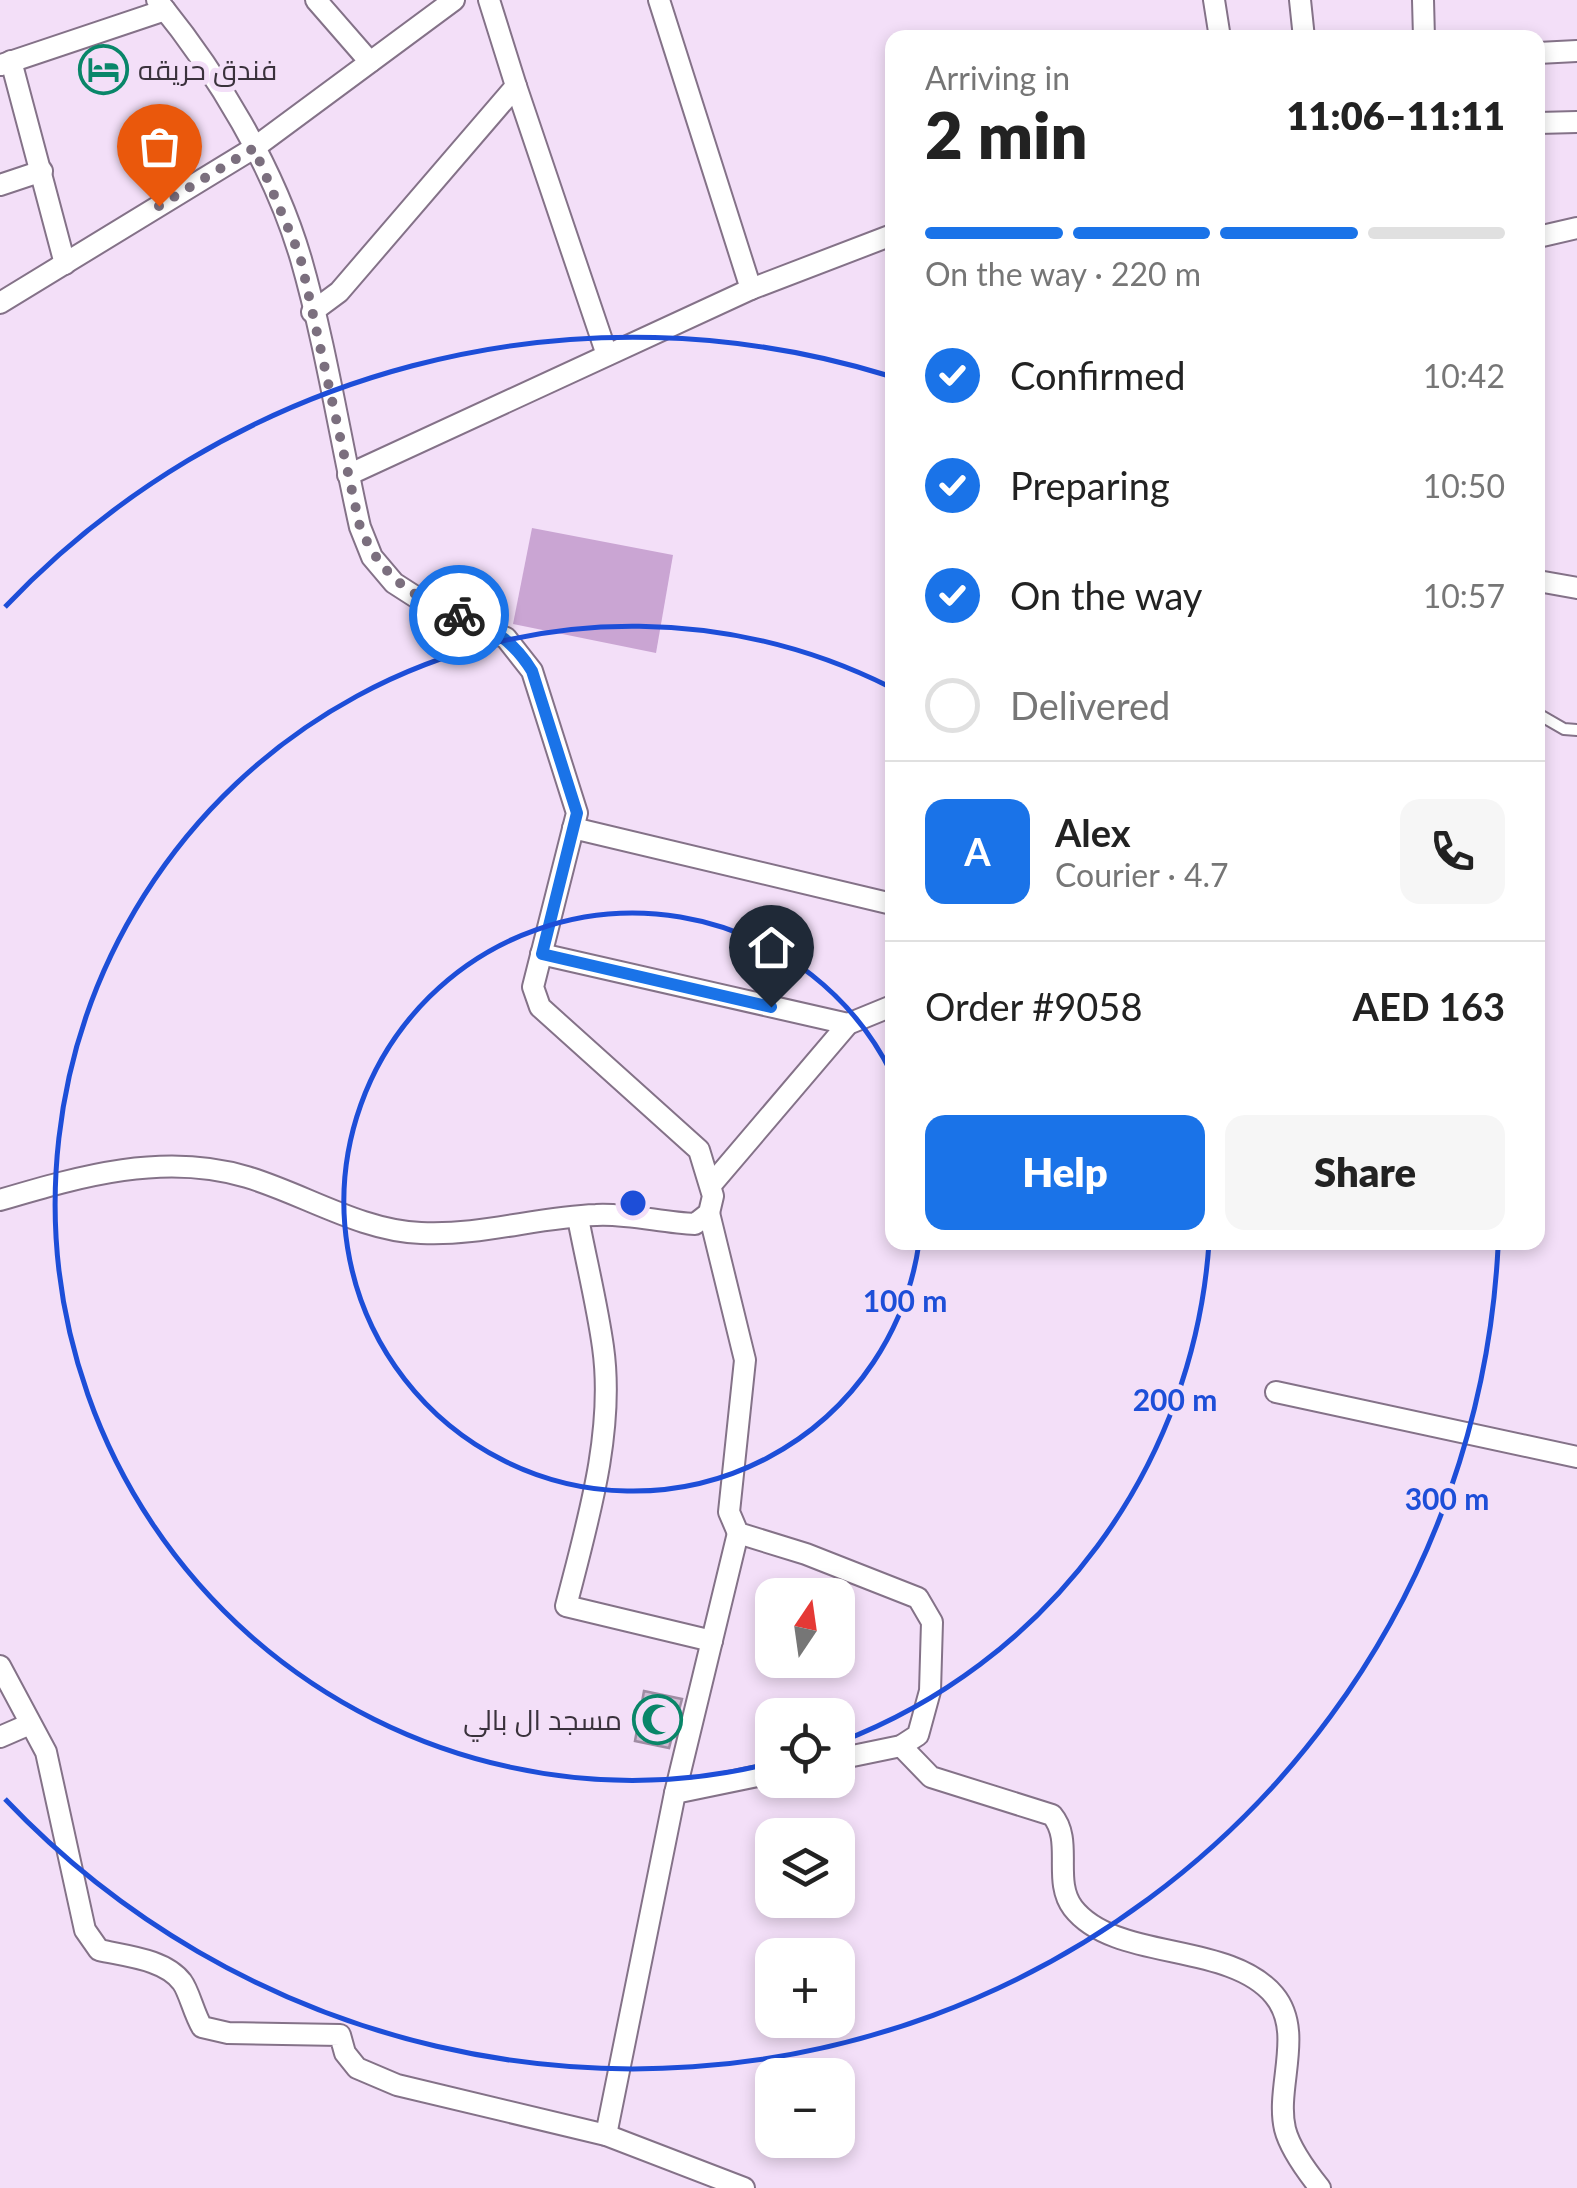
<!DOCTYPE html>
<html lang="en">
<head>
<meta charset="utf-8">
<style>
	:root { --surface:#fff; --page:#f6f6f6; --text:#222; --muted:#767676; --line:#e0e0e0; --accent:#1a73e8 }
	body { margin:0; font-family:Lato,Cairo,sans-serif; background:var(--page); color:var(--text); height:100vh; display:flex; flex-direction:column; font-size:38px; white-space:nowrap }
	* { box-sizing:border-box; margin:0 }
	p { font-size:32px; color:var(--muted) }
	.icon { flex:none; width:55px; height:55px; fill:none; stroke:currentColor; stroke-width:2; stroke-linecap:round; stroke-linejoin:round }
	.map { position:relative; flex:1; overflow:hidden }
	.details { position:absolute; left:885px; top:30px; width:660px; height:1220px; display:flex; flex-direction:column; background:var(--surface); border-radius:20px; box-shadow:0 5px 15px #0003 }
	.details>* { flex:none }
	.needle { width:65px; rotate:13deg }
	.controls { position:absolute; left:755px; top:1578px; display:grid; gap:20px }
	.controls a { display:grid; place-items:center; width:100px; height:100px; border-radius:20px; background:var(--surface); box-shadow:0 5px 15px #0003; font-size:50px }
	.pin { position:absolute; display:grid; place-items:center; width:85px; height:85px; color:#fff; margin:-102px -42px; border-radius:50% 50% 50% 0; rotate:-45deg; box-shadow:0 0 10px #0007 }
	.pin .icon { rotate:45deg }
	.courier { position:absolute; display:grid; place-items:center; width:100px; height:100px; margin:-50px; border:8px solid #1a73e8; border-radius:50%; background:#fff; color:#222; box-shadow:0 2px 12px #0007 }
	.overview em { font-style:normal; font-weight:800 }
	.overview div { display:flex; flex-direction:column-reverse }
	.overview { display:flex; align-items:center; justify-content:space-between; height:170px; padding:0 40px }
	h1 { font-size:65px; font-weight:800; line-height:75px }
	.bar { display:grid; grid-template-columns:repeat(4,1fr); gap:15px 10px; align-content:center; height:120px; padding:0 40px }
	.bar i { height:12px; border-radius:8px; background:var(--line) }
	.bar .on { background:var(--accent) }
	.bar p { grid-column:span 4 }
	.line { display:flex; align-items:center; gap:25px; padding:0 40px; border-top:2px solid var(--line) }
	.line div { flex:1 }
	.round { display:grid; place-items:center; flex:none; width:105px; height:105px; border-radius:20px; background:var(--page) }
	ol { padding:0 40px; list-style:none }
	li { display:flex; align-items:center; gap:30px; height:110px }
	li p { margin-inline-start:auto }
	li .icon { padding:10px; border-radius:50%; background:var(--accent); color:#fff; stroke-width:4 }
	li:last-child { color:var(--muted) }
	li i { width:55px; height:55px; border:5px solid var(--line); border-radius:50% }
	.primary-button { display:flex; gap:20px; margin-top:auto; padding:20px 40px }
	.primary-button a { flex:1; height:115px; border-radius:20px; background:var(--accent); color:#fff; font-size:40px; font-weight:800; line-height:115px; text-align:center }
	.primary-button a+a { background:var(--page); color:var(--text) }
	.map>svg:first-child { display:block }
	.green { fill:#caa5d3 }
	.building { fill:#cebbd3; stroke:#9f8ca3; stroke-width:2.5 }
	.lines { fill:none; stroke-linecap:round; stroke-linejoin:round }
	.service-casing { stroke:#847288; stroke-width:14 }
	.minor-casing { stroke:#847288; stroke-width:24 }
	.service { stroke:#fff; stroke-width:10 }
	.minor { stroke:#fff; stroke-width:20 }
	.done { stroke:#7b6f7e; stroke-width:10; stroke-dasharray:0 18 }
	.route { stroke:#1a73e8; stroke-width:12 }
	.ring { fill:none; stroke:#1d4ed8; stroke-width:5 }
	.labels { text-anchor:middle; stroke-width:10; stroke-linejoin:round; paint-order:stroke }
	.poi-label { font-size:28px; fill:#3a323c; stroke:#f3dff8; text-anchor:start }
	.centre { fill:#1d4ed8; stroke:#f3dff8; stroke-width:5 }
	.ring-label { font-size:30px; text-anchor:middle; font-weight:bold; fill:#1d4ed8; stroke:#f3dff8; stroke-width:10; stroke-linejoin:round; paint-order:stroke }
</style>
</head>
<body>
<div class="map">
<svg width="1577" height="2188" viewBox="0 0 1577 2188">
	<rect width="100%" height="100%" fill="#f3dff8"/>
	<!-- green -->
	<polygon class="green" points="532,528 673,555 656,653 513,624"/>
	<!-- building -->
	<polygon class="building" points="644,1691 682,1699 669,1748 635,1741"/>
	<g class="lines">
		<defs>
			<polyline id="service" points="1538,714 1564,729 1577,730"/>
			<g id="minor">
				<polyline points="316,0 370,62"/>
				<polyline points="659,0 751,289"/>
				<polyline points="1214,0 1220,38"/>
				<polyline points="1300,0 1304,38"/>
				<polyline points="1423,0 1424,38"/>
				<polyline points="1538,53 1577,51"/>
				<polyline points="11,61 65,264"/>
				<polyline points="1,65 165,10"/>
				<polyline points="516,86 607,355"/>
				<polyline points="1538,123 1577,122"/>
				<polyline points="0,185 42,171"/>
				<polyline points="1538,237 1577,228"/>
				<polyline points="0,303 254,148 454,0"/>
				<polyline points="312,312 339,292 516,86 489,0"/>
				<polyline points="348,475 751,289 892,235"/>
				<polyline points="1538,581 1577,588"/>
				<polyline points="573,828 892,904"/>
				<polyline points="541,954 848,1024"/>
				<polyline points="711,1185 848,1024 892,1006"/>
				<path d="M 0,1200 C 81,1176 164,1152 247,1177 C 304,1194 361,1231 421,1233 C 481,1236 537,1217 596,1215 C 628,1213 663,1223 695,1224 L 709,1213 L 713,1196 L 699,1150 L 540,1007 L 533,987 L 577,813 L 532,671 L 506,638 L 422,601 L 394,583 L 372,557 L 360,527 C 340,438 326,346 301,259 C 274,167 217,73 157,0"/>
				<polyline points="709,1213 745,1360 729,1512 738,1533 806,1554 918,1598 932,1622 930,1691 918,1735 901,1746 838,1759"/>
				<path d="M 578,1218 C 586,1260 597,1304 603,1347 C 615,1432 587,1524 566,1606 L 712,1641"/>
				<polyline points="1276,1392 1577,1457"/>
				<path d="M 0,1666 L 46,1752 L 85,1930 L 99,1950 C 125,1956 165,1959 182,1982 C 189,1991 194,2014 202,2027 L 228,2033 L 340,2035 L 345,2053 L 357,2068 L 397,2085 L 606,2135 L 744,2188"/>
				<polyline points="0,1737 30,1724"/>
				<path d="M 901,1746 L 931,1777 L 1052,1815 C 1074,1841 1052,1880 1073,1908 C 1115,1962 1229,1941 1274,1995 C 1305,2032 1275,2087 1285,2129 C 1290,2149 1308,2173 1320,2188"/>
				<polyline points="675,1793 738,1533"/>
				<polyline points="606,2135 675,1793 772,1773"/>
			</g>
		</defs>
		<!-- service casing -->
		<use href="#service" class="service-casing"/>
		<!-- minor casing -->
		<use href="#minor" class="minor-casing"/>
		<!-- service -->
		<use href="#service" class="service"/>
		<!-- minor -->
		<use href="#minor" class="minor"/>
	</g>
	<g class="lines">
		<!-- done -->
		<path class="done" d="M 159,206 L 254,148 L 300,256 L 360,527 C 381,576 410,596 459,615"/>
		<!-- route -->
		<path class="route" d="M 459,615 C 491,627 514,641 532,671 L 577,813 L 542,954 L 771,1007"/>
	</g>
	<!-- distance rings -->
	<g class="ring">
		<path d="M919 1243A289 289 0 1 1 892 1074"/>
		<path d="M1209 1243A577 577 0 0 1 840 1742M768 1764A577 577 0 1 1 890 687"/>
		<path d="M1498 1248A866 866 0 0 1 5 1799M5 607A866 866 0 0 1 886 375"/>
	</g>
	<!-- icons -->
	<defs>
		<symbol id="hotel-ring" viewBox="-11 -11 22 22"><circle r="9.5" fill="#f3dff8" stroke="#098669" stroke-width="1.5"/><path d="M-6-4.5h1.5V1H6V5H4.5V3h-9V5H-6ZM-4 0a1.8 1.8 0 1 1 3.6 0ZM.5 0V-2.5h3Q6-2.5 6 0Z" fill="#098669"/></symbol>
		<symbol id="mosque-ring" viewBox="-11 -11 22 22"><circle r="9.5" fill="#f3dff8" stroke="#098669" stroke-width="1.5"/><path d="M3.5-4.9A6 6 0 1 0 3.5 4.9A5 5 0 1 1 3.5-4.9Z" fill="#098669"/></symbol>
	</defs>
	<g fill-rule="evenodd">
		<use href="#hotel-ring" x="76" y="42" width="55" height="55"/>
		<use href="#mosque-ring" x="630" y="1692" width="55" height="55"/>
	</g>
	<g class="labels">
		<!-- poi labels -->
		<g class="poi-label">
			<text x="138" y="80">فندق حريقه</text>
			<text x="622" y="1730" text-anchor="end">مسجد ال بالي</text>
		</g>
	</g>
	<circle cx="633" cy="1203" r="15" class="centre"/>
	<g class="ring-label">
		<text x="905" y="1312">100 m</text>
		<text x="1175" y="1411">200 m</text>
		<text x="1447" y="1510">300 m</text>
	</g>
</svg>
<div class="controls">
<a><svg class="needle" viewBox="-14 -14 28 28"><path d="M0-13l5 13h-10z" fill="#e53935"/><path d="M0 13l5-13h-10z" fill="#767676"/></svg></a>
<a><svg class="icon" aria-label="locate" viewBox="0 0 24 24"><circle cx="12" cy="12" r="6"/><path d="M12 2v4M12 18v4M2 12h4M18 12h4"/></svg></a>
<a><svg class="icon" aria-label="layers" viewBox="0 0 24 24"><path d="M12 4l9 5-9 5-9-5zM3 14l9 5 9-5"/></svg></a>
<a>+</a>
<a>−</a>
</div>
<div class="pin" style="left:159px;top:206px;background:#ea580c"><svg class="icon" aria-label="bag" viewBox="0 0 24 24"><path d="M5 8h14l-1 12H6zM9 8a3 3 0 0 1 6 0"/></svg></div>
<div class="pin" style="left:771px;top:1007px;background:#1f2937"><svg class="icon" aria-label="home" viewBox="0 0 24 24"><path d="M3 11l9-7 9 7M6 9v11h12V9"/></svg></div>
<div class="courier" style="left:459px;top:615px"><svg class="icon" aria-label="bike" viewBox="0 0 24 24"><circle cx="6" cy="16" r="4"/><circle cx="18" cy="16" r="4"/><path d="M6 16l4-8h5l3 8M10 8l3 8H6M13 5h3"/></svg></div>
<section class="details">
<div class="overview"><div><h1>2 min</h1><p>Arriving in</p></div><em>11:06–11:11</em></div>
<div class="bar"><i class="on"></i><i class="on"></i><i class="on"></i><i></i><p>On the way · 220 m</p></div>
<ol>
<li><svg class="icon" aria-label="check" viewBox="0 0 24 24"><path d="M5 12l5 5 9-10"/></svg>Confirmed<p>10:42</p></li>
<li><svg class="icon" aria-label="check" viewBox="0 0 24 24"><path d="M5 12l5 5 9-10"/></svg>Preparing<p>10:50</p></li>
<li><svg class="icon" aria-label="check" viewBox="0 0 24 24"><path d="M5 12l5 5 9-10"/></svg>On the way<p>10:57</p></li>
<li><i></i>Delivered</li>
</ol>
<div class="line" style="height:180px"><b class="round" style="background:var(--accent);color:#fff">A</b><div><b>Alex</b><p>Courier · 4.7</p></div><a class="round"><svg class="icon" aria-label="phone" viewBox="0 0 24 24"><path d="M5 4h4l2 5-3 2q2 4 5 5l2-3 5 2v4C11 20 4 13 5 4z"/></svg></a></div>
<div class="line" style="height:130px"><div>Order #9058</div><b>AED 163</b></div>
<div class="primary-button"><a>Help</a><a>Share</a></div>
</section>
</div>
</body>
</html>
